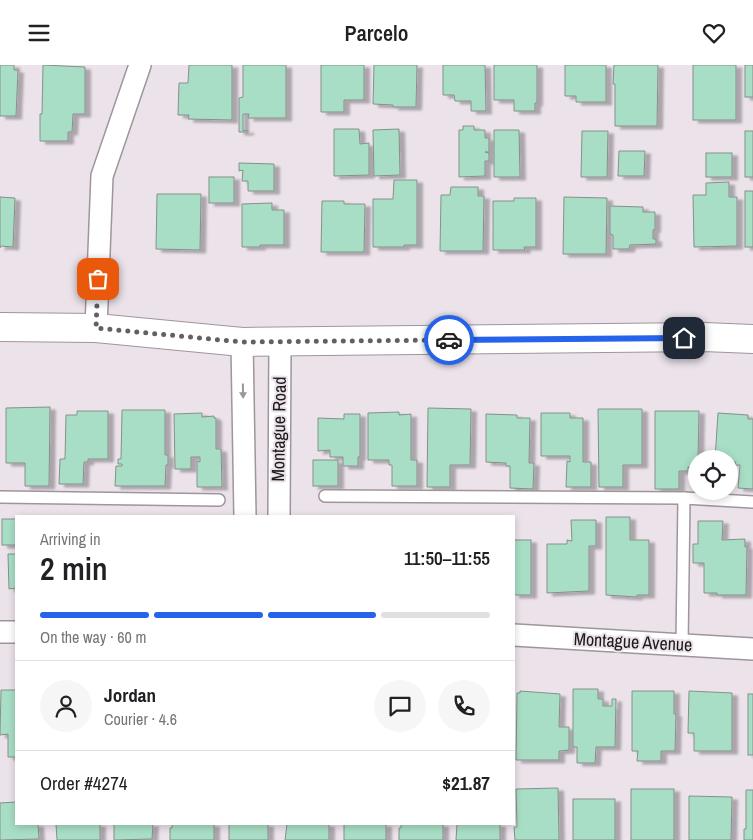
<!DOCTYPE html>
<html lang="en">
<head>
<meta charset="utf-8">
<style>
	:root { --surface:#fff; --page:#f6f6f6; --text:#202124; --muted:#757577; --line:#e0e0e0; --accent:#2563eb }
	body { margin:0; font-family:"Archivo Narrow",sans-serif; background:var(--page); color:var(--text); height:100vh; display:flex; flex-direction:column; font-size:19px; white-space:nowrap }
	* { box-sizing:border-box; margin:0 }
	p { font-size:16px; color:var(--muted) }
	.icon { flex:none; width:28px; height:28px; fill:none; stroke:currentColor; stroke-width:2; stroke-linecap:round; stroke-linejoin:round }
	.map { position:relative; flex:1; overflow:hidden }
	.drawer { position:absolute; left:15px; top:450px; width:500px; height:310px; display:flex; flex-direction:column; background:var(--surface); border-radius:0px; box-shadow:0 2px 8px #0003 }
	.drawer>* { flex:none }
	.controls { position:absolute; left:688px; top:385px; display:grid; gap:10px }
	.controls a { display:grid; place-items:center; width:50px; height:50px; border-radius:50%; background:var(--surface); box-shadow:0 2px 8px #0003; font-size:25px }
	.pin { position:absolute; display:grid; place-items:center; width:42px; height:42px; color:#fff; margin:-21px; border-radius:10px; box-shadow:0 2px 8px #0006 }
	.courier { position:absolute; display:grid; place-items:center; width:50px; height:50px; margin:-25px; border:4px solid #2563eb; border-radius:50%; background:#fff; color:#222; box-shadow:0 1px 6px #0007 }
	.head em { font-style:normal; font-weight:600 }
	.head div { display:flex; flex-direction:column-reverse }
	.head { display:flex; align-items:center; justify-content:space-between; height:85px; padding:0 25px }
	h1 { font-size:32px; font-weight:600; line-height:38px }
	.bar { display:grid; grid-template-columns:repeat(4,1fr); gap:8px 5px; align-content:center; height:60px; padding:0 25px }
	.bar i { height:6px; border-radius:4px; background:var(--line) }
	.bar .active { background:var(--accent) }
	.bar p { grid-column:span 4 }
	.line { display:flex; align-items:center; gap:12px; padding:0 25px; border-top:1px solid var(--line) }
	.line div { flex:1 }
	.round { display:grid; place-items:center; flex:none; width:52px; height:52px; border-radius:26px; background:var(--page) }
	header { display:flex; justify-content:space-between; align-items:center; height:65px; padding:0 25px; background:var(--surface); font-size:22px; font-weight:600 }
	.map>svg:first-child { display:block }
	.building { fill:#a8dec5; stroke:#85908a; filter:url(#shadow) }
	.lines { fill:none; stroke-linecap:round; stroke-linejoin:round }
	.lane-casing { stroke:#9e959d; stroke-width:14 }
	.street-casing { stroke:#9e959d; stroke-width:24 }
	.secondary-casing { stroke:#9e959d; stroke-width:30 }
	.lane { stroke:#fff; stroke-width:11 }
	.street { stroke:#fff; stroke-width:21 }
	.secondary { stroke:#fff; stroke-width:28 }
	.oneway { fill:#999899 }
	.done { stroke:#655f64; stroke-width:5; stroke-dasharray:0 9 }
	.route { stroke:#2563eb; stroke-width:6 }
	.labels { text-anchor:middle; stroke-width:4; stroke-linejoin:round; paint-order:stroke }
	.street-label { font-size:18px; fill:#1d191c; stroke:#ebe2ea }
</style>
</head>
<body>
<header><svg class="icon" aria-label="menu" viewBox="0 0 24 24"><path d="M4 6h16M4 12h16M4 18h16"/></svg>Parcelo<svg class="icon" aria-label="heart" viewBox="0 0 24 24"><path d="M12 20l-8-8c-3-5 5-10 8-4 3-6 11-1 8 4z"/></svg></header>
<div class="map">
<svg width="753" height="775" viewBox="0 0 753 775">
	<defs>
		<filter id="shadow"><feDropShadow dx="5.5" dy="3" stdDeviation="1" flood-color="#0004"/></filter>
	</defs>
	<rect width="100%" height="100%" fill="#ebe2ea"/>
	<!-- building -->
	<g class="building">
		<polygon points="0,0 14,0 14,5 18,5 16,51 0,51"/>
		<polygon points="43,0 85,2 85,49 73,49 72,67 68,67 68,76 40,76 40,49 42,49"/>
		<polygon points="189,0 232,0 232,55 188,54 189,50 178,50 179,18 188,18"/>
		<polygon points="243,0 286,0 286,53 248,53 249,49 243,49 243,66 248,65 248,67 239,67 239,33 243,32"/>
		<polygon points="321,0 364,0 364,35 344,35 344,47 321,47"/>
		<polygon points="374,0 417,0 416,42 393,42 393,40 373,39"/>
		<polygon points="443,0 485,0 486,46 471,46 471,36 455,36 454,30 443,30"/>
		<polygon points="494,0 537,0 537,38 535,38 535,46 514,46 514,35 494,35"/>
		<polygon points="565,0 606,0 606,37 576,37 576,31 565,31"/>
		<polygon points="614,0 658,0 657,61 615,61 615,19 613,19"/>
		<rect x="693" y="0" width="43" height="55"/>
		<rect x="745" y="0" width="8" height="32"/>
		<polygon points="463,61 474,61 474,65 485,65 485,73 489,73 489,87 485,87 489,88 489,96 485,96 485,111 459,112 459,65 463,65"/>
		<polygon points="334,64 359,64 360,79 369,78 369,110 334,111"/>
		<polygon points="399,64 400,110 374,111 373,65"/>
		<polygon points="494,65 519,65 520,112 494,112"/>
		<polygon points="582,66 608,66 607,112 581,112"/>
		<rect x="745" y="66" width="8" height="46"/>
		<polygon points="619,86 645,86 644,111 618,111"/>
		<rect x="706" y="88" width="26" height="24"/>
		<polygon points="239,98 274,99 274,126 248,126 248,116 242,116 243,105 239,106"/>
		<rect x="209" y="112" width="25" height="26"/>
		<polygon points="394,115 417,115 417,180 404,180 404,182 373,182 373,134 393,134"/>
		<polygon points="729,117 729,132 737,132 737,181 694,182 693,130 706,130 706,118"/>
		<polygon points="451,122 478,122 478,131 484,131 483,186 440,186 441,130 450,130"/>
		<rect x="745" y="126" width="8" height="56"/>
		<polygon points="157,129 201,129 200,185 156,184"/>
		<polygon points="0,132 15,133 13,182 1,181 0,183"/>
		<polygon points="564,132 607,133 606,189 563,189"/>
		<polygon points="514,133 536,133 536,182 524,182 525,185 493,185 493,136 514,136"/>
		<polygon points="322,136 344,136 344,139 365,139 364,187 321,187"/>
		<polygon points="272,138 272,145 284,145 284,180 260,180 260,182 242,182 242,139"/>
		<polygon points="610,141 643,142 643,147 655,147 655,164 653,165 653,174 656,174 656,179 630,180 629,184 613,184 613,170 610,169"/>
		<polygon points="50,342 49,421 25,421 25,398 6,398 6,343"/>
		<polygon points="428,343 471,344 470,400 450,400 450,422 427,422"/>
		<polygon points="598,344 642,344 642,400 623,400 623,422 599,422"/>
		<polygon points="122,345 165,345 165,390 168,390 168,400 166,400 165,421 115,421 116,401 122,401 122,399 118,399 118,394 121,394"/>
		<polygon points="77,346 108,346 108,394 88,394 88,397 84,397 83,419 59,419 60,394 65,394 66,350 77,350"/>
		<polygon points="655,346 699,346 698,394 696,394 696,402 688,402 688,406 679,406 679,424 655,424"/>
		<polygon points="399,347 399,350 411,349 411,395 417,395 417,421 392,421 392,400 389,400 389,395 368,395 368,348"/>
		<polygon points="202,348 202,352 214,351 214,353 216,353 216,384 221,384 222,422 197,422 197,396 200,397 200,392 191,392 191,404 175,404 174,349"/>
		<polygon points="541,348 570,348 570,353 583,353 583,397 591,397 591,422 566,422 567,396 570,397 570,391 541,391"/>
		<polygon points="718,348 748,350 748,354 753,354 753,424 738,423 740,400 735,400 736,397 729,397 729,394 715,394"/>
		<polygon points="344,349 360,349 360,392 358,392 358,401 343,401 343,392 330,392 330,385 318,386 318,353 344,354"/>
		<polygon points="486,349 517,350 517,353 530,353 529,398 534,398 533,424 510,423 510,401 506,401 506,398 486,397"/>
		<rect x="313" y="395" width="25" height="26"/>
		<polygon points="606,452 630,452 630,475 649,475 649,530 637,530 637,532 606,530"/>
		<rect x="2" y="454" width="14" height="26"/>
		<polygon points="571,455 596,455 596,481 589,481 589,526 547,528 547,479 567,479 567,475 572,476"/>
		<polygon points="698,456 723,456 722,475 745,474 745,482 747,481 746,530 717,530 717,528 704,528 704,498 693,498 693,479 698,479"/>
		<rect x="514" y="475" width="17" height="55"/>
		<polygon points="8,489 16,489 16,523 9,524"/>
		<polygon points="573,624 598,624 598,634 603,634 603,641 612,641 612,634 616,634 615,682 596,682 595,698 577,698 577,682 573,682"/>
		<polygon points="1,625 16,625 16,692 8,692 8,669 0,670"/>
		<polygon points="520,626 560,629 559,662 569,662 569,685 559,686 559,695 516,695 517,628 520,628"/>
		<polygon points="632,626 674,626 674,649 676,649 675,686 661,686 661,696 637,696 638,686 632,686"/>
		<polygon points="689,626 732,628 732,686 694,686 694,668 688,668"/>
		<rect x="748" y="629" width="5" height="61"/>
		<polygon points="558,723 559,775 515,775 514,762 517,762 516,724"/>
		<rect x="631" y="724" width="43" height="51"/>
		<polygon points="746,725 753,725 753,775 744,775 744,764 746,764"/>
		<polygon points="689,731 732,732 731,775 689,775"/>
		<rect x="573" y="734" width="42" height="41"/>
		<polygon points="16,737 16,759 38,759 39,774 0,775 0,738"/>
		<polygon points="56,759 100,759 100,775 57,775"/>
		<polygon points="114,759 153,759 152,774 114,775"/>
		<polygon points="172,759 214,759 214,775 170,775 170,763 172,763"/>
		<rect x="229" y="759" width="39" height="16"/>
		<polygon points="287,759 329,759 329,775 285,775"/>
		<rect x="344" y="759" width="42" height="16"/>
		<polygon points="401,759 443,759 443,775 399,775 399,763 401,763"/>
		<polygon points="457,759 500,759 500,775 456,775"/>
	</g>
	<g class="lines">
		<defs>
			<g id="lane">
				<polyline points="325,431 684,433 753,437"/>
				<polyline points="0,432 219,435"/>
				<polyline points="682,580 684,433"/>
			</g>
			<g id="street">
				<polyline points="96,263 102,111 140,0"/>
				<polyline points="242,277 245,451"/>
				<polyline points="279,451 280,277"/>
				<polyline points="0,567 16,567"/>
				<polyline points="514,570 753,584"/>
			</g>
			<polyline id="secondary" points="0,262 96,263 242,277 704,272 753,274"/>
		</defs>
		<!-- lane casing -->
		<use href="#lane" class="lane-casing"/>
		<!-- street casing -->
		<use href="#street" class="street-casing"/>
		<!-- secondary casing -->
		<use href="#secondary" class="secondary-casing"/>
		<!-- lane -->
		<use href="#lane" class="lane"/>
		<!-- street -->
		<use href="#street" class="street"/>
		<!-- secondary -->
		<use href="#secondary" class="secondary"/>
	</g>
	<!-- one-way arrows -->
	<defs><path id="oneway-solid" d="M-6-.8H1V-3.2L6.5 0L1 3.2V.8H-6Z" transform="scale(1.25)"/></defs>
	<use class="oneway" href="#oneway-solid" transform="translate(243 326) rotate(89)"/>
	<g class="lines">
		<!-- done -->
		<polyline class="done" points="98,214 96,263 242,277 449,275"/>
		<!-- route -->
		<polyline class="route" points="449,275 684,273"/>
	</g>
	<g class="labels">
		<!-- street labels -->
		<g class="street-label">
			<text transform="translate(279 364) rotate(-89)" y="6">Montague Road</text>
			<text transform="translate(633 577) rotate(3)" y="6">Montague Avenue</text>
		</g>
	</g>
</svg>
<div class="controls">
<a><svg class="icon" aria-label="locate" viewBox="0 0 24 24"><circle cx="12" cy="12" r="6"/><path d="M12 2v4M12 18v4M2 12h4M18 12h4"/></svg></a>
</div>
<div class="pin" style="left:98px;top:214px;background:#ea580c"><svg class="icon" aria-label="bag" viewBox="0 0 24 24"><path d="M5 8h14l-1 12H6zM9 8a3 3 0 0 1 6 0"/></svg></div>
<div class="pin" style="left:684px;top:273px;background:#1f2937"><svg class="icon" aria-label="home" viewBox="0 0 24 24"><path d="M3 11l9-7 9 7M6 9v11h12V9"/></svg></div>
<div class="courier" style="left:449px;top:275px"><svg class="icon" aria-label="car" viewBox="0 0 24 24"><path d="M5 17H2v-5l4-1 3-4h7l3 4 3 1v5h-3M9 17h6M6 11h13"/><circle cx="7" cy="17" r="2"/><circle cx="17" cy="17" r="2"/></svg></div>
<section class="drawer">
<div class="head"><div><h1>2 min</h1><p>Arriving in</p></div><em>11:50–11:55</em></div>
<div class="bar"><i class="active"></i><i class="active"></i><i class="active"></i><i></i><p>On the way · 60 m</p></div>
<div class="line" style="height:90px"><a class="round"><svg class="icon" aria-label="person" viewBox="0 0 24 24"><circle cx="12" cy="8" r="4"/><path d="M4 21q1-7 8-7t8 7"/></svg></a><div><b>Jordan</b><p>Courier · 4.6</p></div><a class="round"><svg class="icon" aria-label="chat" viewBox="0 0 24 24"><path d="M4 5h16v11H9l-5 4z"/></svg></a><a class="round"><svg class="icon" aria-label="phone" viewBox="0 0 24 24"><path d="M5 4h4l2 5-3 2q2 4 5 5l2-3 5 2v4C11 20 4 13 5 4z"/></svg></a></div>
<div class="line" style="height:65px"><div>Order #4274</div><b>$21.87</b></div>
</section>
</div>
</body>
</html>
